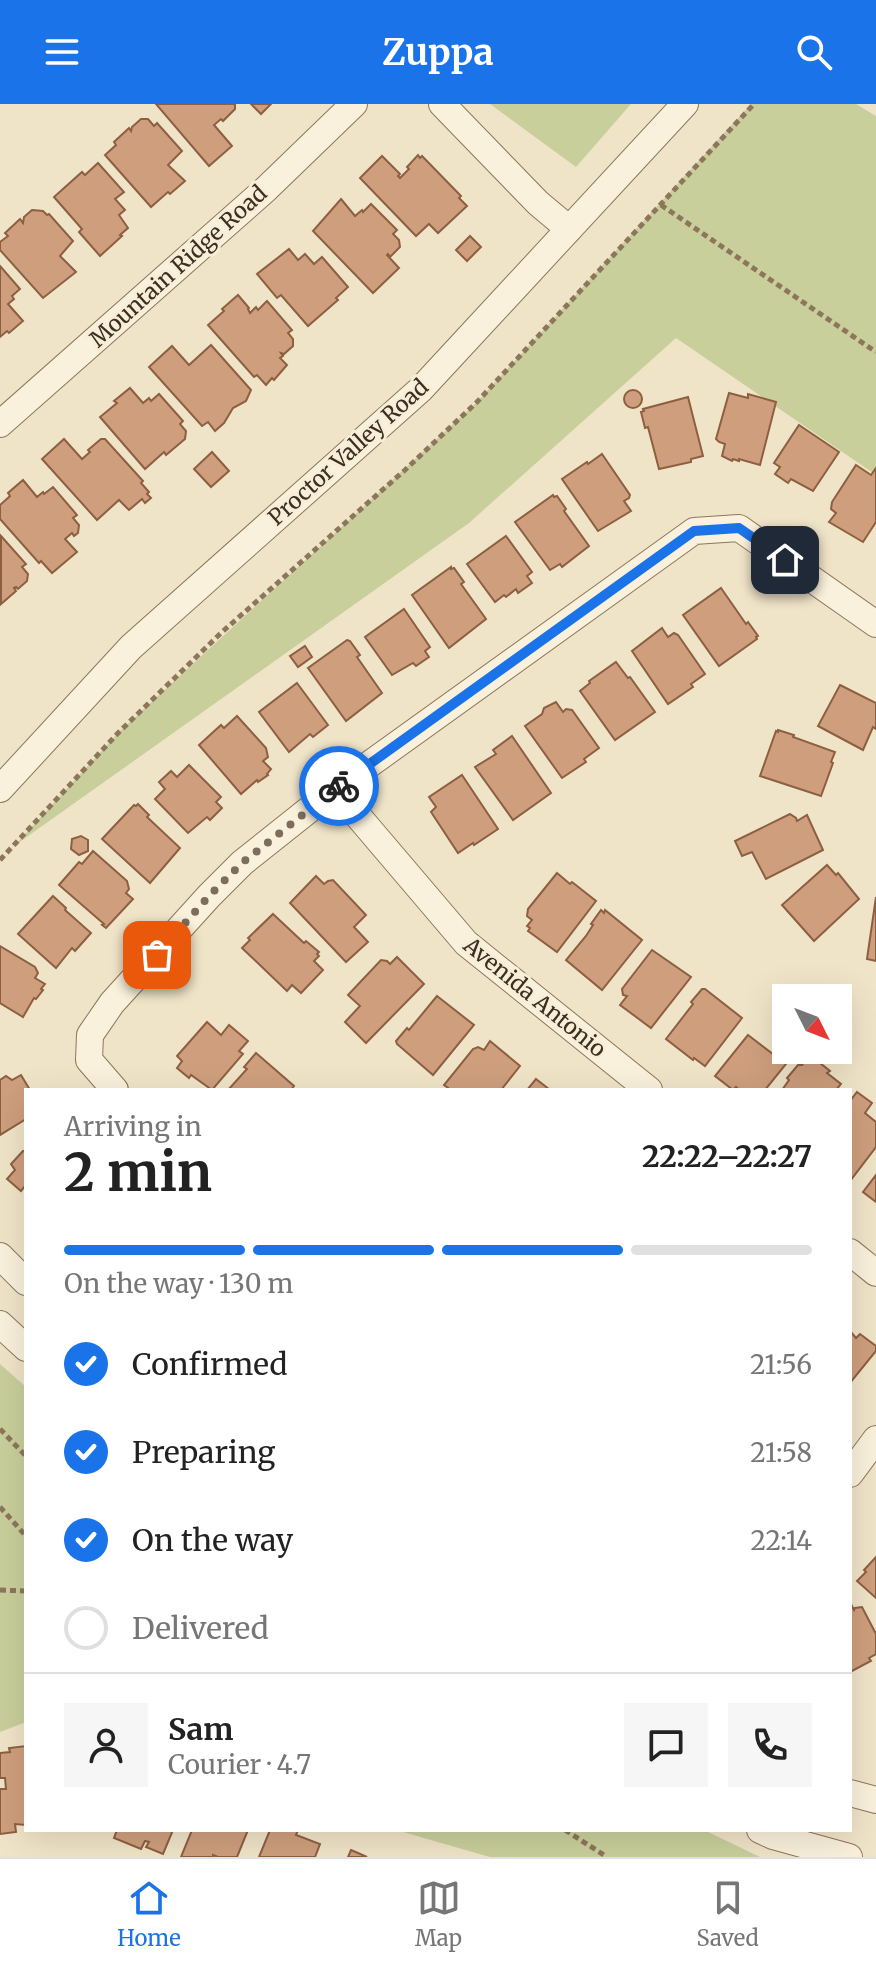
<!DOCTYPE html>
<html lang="en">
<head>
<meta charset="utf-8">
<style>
	:root { --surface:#fff; --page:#f6f6f6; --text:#222; --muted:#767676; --line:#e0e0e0; --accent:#1a73e8 }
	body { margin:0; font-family:Merriweather,serif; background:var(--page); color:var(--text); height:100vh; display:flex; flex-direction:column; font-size:30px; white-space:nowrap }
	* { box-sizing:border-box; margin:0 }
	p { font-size:26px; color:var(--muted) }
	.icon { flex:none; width:44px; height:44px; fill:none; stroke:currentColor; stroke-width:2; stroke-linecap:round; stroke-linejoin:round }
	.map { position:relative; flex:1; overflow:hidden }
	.side { position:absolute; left:24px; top:984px; width:828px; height:744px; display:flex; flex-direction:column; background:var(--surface); border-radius:0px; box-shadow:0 8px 32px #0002 }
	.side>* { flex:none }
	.needle { width:52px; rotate:132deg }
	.tools { position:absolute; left:772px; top:880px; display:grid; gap:16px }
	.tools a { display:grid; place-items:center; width:80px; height:80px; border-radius:0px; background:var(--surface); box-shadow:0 8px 32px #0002; font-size:40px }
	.pin { position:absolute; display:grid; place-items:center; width:68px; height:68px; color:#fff; margin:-34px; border-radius:16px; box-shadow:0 4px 12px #0006 }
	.courier { position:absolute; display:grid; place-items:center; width:80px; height:80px; margin:-40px; border:6px solid #1a73e8; border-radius:50%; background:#fff; color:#222; box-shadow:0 2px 10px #0007 }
	.overview em { font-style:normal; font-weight:700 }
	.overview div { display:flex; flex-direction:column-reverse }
	.overview { display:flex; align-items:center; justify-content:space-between; height:136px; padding:0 40px }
	h1 { font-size:52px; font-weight:700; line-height:60px }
	.bar { display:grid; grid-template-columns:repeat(4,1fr); gap:12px 8px; align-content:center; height:96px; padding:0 40px }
	.bar i { height:10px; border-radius:6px; background:var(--line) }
	.bar .current { background:var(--accent) }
	.bar p { grid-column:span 4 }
	.line { display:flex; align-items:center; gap:20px; padding:0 40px; border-top:2px solid var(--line) }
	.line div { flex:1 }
	.round { display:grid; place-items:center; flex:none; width:84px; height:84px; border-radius:0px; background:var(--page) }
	ol { padding:0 40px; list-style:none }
	li { display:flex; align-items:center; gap:24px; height:88px }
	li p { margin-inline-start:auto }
	li .icon { padding:8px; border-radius:50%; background:var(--accent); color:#fff; stroke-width:4 }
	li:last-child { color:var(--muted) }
	li i { width:44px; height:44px; border:4px solid var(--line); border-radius:50% }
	header { display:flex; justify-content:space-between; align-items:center; height:104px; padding:0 40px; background:var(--accent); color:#fff; font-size:36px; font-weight:700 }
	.tab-bar { display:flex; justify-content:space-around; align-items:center; height:112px; border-top:2px solid var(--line); background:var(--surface); font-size:22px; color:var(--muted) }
	.tab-bar a { display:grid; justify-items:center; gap:4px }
	.tab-bar .current { color:var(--accent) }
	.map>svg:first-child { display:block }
	.green { fill:#c9cf9b }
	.building { fill:#cf9f7d; stroke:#8d5f41; stroke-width:2 }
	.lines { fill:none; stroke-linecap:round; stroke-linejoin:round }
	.minor-casing { stroke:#8d765c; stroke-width:28 }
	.path { stroke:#8d765c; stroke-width:5; stroke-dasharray:6 4; stroke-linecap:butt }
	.minor { stroke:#faf1dc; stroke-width:26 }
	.done { stroke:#7c6e5b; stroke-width:8; stroke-dasharray:0 14.4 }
	.route { stroke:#1a73e8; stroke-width:10 }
	.labels { text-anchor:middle; stroke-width:6; stroke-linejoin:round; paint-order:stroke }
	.street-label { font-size:22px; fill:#3d2e20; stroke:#f7eed8 }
</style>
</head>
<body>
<header><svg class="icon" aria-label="menu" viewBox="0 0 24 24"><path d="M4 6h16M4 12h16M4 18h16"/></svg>Zuppa<svg class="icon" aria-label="search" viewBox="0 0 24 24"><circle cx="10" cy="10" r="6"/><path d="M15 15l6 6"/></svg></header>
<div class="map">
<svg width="876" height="1753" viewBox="0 0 876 1753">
	<rect width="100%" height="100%" fill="#f0e4c8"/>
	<!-- green -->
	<g class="green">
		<polygon points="490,0 631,0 576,63"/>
		<polygon points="751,0 856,0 876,12 876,371 676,234 469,419 14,742 119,628 477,298"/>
		<polygon points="0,1260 26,1283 26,1618 0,1628"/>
		<polygon points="396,1726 704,1726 760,1753 490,1753"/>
	</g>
	<!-- building -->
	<g class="building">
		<polygon points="156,0 235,0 235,5 223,17 221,15 214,21 232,42 209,62"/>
		<polygon points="251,0 271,0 261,10"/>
		<polygon points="141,15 148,15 154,22 157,19 182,47 168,61 185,77 170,90 168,88 151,103 105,51 116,41 114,38 129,24 131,27 132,23"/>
		<polygon points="418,51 420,54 422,52 461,92 459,94 467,102 438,129 429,120 416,132 360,74 382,52 400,70 398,72 400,74 409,65 407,63"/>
		<polygon points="98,59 124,88 115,95 125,106 119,111 128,124 120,131 122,132 100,152 79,128 82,125 54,93 82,68 85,71"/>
		<polygon points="341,95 355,112 362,106 363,108 371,100 397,126 393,130 399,136 400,143 390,153 388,150 387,151 399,164 373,189 313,127"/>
		<polygon points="32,106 43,107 47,111 49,110 73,137 60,152 76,168 43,194 0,146 0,138 8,132 5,129 20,115 23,119 24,113"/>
		<polygon points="470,132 481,143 467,157 456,146"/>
		<polygon points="289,145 298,156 305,150 314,160 322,153 348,183 336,194 338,196 308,222 281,191 277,194 257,170"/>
		<polygon points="0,162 20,185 12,192 14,195 8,200 23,217 9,229 7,227 0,233"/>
		<polygon points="238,191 249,204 248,205 250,209 256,203 258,206 267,197 292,226 288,229 293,235 293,242 284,250 281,249 283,252 280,254 287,261 274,276 272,274 266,281 257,271 254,273 208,221 224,207 222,205"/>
		<polygon points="211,241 251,286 246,297 233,304 224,319 215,327 208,318 202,322 149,263 172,242 189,261"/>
		<polygon points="130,284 143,299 149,294 151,297 159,290 183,317 180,320 186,327 185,335 166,351 164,348 145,365 100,313 117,299 114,297"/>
		<circle cx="633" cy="295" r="9"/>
		<polygon points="729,289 748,294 748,290 776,298 760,361 739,355 739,357 733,355 732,357 722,352 725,340 719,338 716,335"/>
		<polygon points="688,293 703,352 691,355 691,358 659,365 648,323 645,324 641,308 644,307 643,305"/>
		<polygon points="799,321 839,348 813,387 791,375 788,379 775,370 780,363 774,359"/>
		<polygon points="64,335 82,355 90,348 88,346 101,335 105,335 143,377 141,379 149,388 147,390 151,394 145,399 142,395 129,406 119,396 97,416 42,355"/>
		<polygon points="212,348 229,367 211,383 194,365"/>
		<polygon points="602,350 630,391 629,394 624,397 631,407 598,427 562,375 587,358 588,360"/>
		<polygon points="856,361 871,371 876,364 876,418 863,438 829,418 836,409 831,405 832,398"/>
		<polygon points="23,376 37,393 43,388 44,390 53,383 77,411 73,414 79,421 78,429 74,432 72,429 65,435 77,448 52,469 41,457 39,459 0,415 0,401 10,392 8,389"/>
		<polygon points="553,391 554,393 557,392 566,405 564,407 589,442 562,463 560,460 550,466 515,418"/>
		<polygon points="1,432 26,460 22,463 28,470 27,477 18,485 16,483 14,484 16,487 1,500"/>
		<polygon points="506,432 532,468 527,472 532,479 518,489 516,485 506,493 504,491 495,498 467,460"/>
		<polygon points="451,463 451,465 454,464 464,478 461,480 486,515 449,544 412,491"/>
		<polygon points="721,484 746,520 748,518 758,532 756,533 757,535 719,562 683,511"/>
		<polygon points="404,505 430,543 425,547 429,553 416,562 413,559 392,571 365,533"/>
		<polygon points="662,524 668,533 674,529 678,531 705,570 691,580 693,583 668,600 632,547"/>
		<polygon points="347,536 350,537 360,551 357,553 382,589 346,617 308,564"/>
		<polygon points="305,542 312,553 298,563 290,552"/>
		<polygon points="616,558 628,574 630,573 655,608 615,636 580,587 590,579 589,577"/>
		<polygon points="297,579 328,621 313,633 310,630 289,648 259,608"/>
		<polygon points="840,581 876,599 876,625 873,623 863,646 818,622"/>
		<polygon points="556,598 563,608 566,605 572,606 599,644 584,655 586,658 562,674 525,622 542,610 544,604"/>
		<polygon points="237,612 266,644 268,653 263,657 271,665 267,670 268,671 258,678 257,676 241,690 199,641 221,621 224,624"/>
		<polygon points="778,626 794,631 793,633 835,648 831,658 833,659 821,692 760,672 776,627 778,628"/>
		<polygon points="512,632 551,689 513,716 475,663 496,650 493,646"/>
		<polygon points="189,661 221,693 216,698 222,704 210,716 207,713 188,729 155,695 165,685 159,678 171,667 177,673"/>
		<polygon points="462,671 498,725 474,741 473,739 458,749 431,708 436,703 429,693"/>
		<polygon points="138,700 149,711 147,713 180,744 150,779 102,735 134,701 136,702"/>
		<polygon points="790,710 796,714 797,717 807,711 823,746 766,775 752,748 742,752 735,737"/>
		<polygon points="81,732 88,736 88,747 79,751 71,745 72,735"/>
		<polygon points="93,747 127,777 129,785 126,789 133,795 106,824 102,821 104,820 59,781 79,758 82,760"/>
		<polygon points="827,761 836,771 838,769 859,795 814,837 782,801"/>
		<polygon points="557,769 570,780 572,778 596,797 557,848 528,827 530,824 527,822 532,816 527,812 528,805"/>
		<polygon points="316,772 324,780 328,777 333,776 366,811 354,823 368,838 346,858 290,799"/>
		<polygon points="53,792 66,804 65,806 91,829 75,847 72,844 56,864 18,830"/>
		<polygon points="876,793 876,857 867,855"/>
		<polygon points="601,806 604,809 605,806 642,836 602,886 566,856 586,832 593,821 591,820"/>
		<polygon points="273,810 304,839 306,837 319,848 317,850 319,852 314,857 323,866 301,889 292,881 287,887 242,844 250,836 248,834"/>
		<polygon points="0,842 35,863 38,869 35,874 45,880 41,885 43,886 36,895 34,894 23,913 0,899"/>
		<polygon points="652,846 691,873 651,924 620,901 627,892 623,891 622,885"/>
		<polygon points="397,853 424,880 366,939 345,918 360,902 348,891 381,856 387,857 390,860"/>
		<polygon points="702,885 705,885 742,914 705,962 694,954 693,956 666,935 693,900 691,898"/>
		<polygon points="437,892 474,921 433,971 397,940 396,937 407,924 409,926"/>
		<polygon points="207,918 221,931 229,921 248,937 239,947 243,950 212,986 191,971 189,974 177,964 182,957 177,952"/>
		<polygon points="748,931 786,960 765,986 739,986 736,983 733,986 715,972"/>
		<polygon points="490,937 520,962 501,986 451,986 444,981 473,945 478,943 484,946"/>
		<polygon points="256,949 294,982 291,986 228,986 247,965 244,963"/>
		<polygon points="810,951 830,967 827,969 841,980 836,986 782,986 789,976 787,974 798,961 802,961"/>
		<polygon points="21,971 30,986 26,986 26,1015 0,1031 0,976 6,972 12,976"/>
		<polygon points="536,975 545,982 550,986 527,986"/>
		<polygon points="857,988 872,999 865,1009 876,1018 876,1043 850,1077 850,997"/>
		<polygon points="23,1047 26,1048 26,1081 21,1087 7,1075 15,1066 11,1060"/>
		<polygon points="876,1071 876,1098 863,1088"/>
		<polygon points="850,1227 856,1234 860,1230 876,1242 876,1247 850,1279"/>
		<polygon points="876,1453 876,1494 857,1477 866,1468 864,1466"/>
		<polygon points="850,1498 854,1506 855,1504 862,1503 876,1530 876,1550 869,1554 871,1557 850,1568"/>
		<polygon points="26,1642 26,1721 15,1720 16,1728 0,1730 0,1685 6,1685 5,1674 0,1674 0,1649 10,1648 9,1644"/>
		<polygon points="117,1726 173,1726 163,1750 146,1743 149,1738 145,1737 141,1745 114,1734"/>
		<polygon points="192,1726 248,1726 237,1753 218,1753 213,1751 213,1753 181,1753"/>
		<polygon points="270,1726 298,1726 296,1731 320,1740 315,1753 259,1753"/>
		<polygon points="351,1746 367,1753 348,1753"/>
	</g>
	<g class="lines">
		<defs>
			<g id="minor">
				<polyline points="442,0 538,99 569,125"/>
				<polyline points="0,320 266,85 354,0"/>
				<polyline points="0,685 131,543 421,285 685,0"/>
				<polyline points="335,685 466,839 649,986"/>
				<polyline points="115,986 89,956 90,931 112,899 209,792 242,759 335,685 694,427 739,424 876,520"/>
				<polyline points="850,1148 876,1169"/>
				<polyline points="0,1152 26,1178"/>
				<polyline points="0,1220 26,1244"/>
				<polyline points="850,1370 876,1335"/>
				<polyline points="850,1689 876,1696"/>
				<polyline points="760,1726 773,1732 849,1753"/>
			</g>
		</defs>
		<!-- minor casing -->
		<use href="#minor" class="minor-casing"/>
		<!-- path -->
		<g class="path">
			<polyline points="661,101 876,248"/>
			<polyline points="0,756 119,628 221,529 405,366 477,298 754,0"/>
			<polyline points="0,1325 26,1352"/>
			<polyline points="0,1403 26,1432"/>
			<polyline points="0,1486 26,1487"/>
			<polyline points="565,1726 607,1753"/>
		</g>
		<!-- minor -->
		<use href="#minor" class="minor"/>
	</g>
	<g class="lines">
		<!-- done -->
		<polyline class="done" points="157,851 209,792 242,759 339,682"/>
		<!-- route -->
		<polyline class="route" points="339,682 694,427 739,424 785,456"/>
	</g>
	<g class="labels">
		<!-- street labels -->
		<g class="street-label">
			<text transform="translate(178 162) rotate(-42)" y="8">Mountain Ridge Road</text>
			<text transform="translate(348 348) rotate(-42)" y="8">Proctor Valley Road</text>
			<text transform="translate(535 893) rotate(39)" y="8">Avenida Antonio</text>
		</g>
	</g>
</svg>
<div class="tools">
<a><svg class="needle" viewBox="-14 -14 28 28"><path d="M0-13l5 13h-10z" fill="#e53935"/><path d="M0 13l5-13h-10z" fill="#767676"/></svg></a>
</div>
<div class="pin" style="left:157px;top:851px;background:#ea580c"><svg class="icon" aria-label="bag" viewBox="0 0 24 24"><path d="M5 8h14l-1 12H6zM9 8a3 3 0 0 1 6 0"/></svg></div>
<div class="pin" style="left:785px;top:456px;background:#1f2937"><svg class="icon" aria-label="home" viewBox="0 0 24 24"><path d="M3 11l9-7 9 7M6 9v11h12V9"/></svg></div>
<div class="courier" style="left:339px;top:682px"><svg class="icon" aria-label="bike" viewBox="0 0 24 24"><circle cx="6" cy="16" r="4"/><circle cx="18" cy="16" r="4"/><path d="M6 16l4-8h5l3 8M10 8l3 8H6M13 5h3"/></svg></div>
<section class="side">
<div class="overview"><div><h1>2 min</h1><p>Arriving in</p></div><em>22:22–22:27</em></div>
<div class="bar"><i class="current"></i><i class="current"></i><i class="current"></i><i></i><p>On the way · 130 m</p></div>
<ol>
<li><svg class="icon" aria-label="check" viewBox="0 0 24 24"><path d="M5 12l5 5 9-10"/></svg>Confirmed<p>21:56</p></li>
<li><svg class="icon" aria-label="check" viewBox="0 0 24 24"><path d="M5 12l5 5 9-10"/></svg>Preparing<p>21:58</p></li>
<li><svg class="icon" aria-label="check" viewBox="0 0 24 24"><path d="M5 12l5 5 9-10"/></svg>On the way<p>22:14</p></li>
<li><i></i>Delivered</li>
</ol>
<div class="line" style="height:144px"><a class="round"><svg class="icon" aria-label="person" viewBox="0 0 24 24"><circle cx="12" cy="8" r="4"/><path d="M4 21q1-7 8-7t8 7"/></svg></a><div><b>Sam</b><p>Courier · 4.7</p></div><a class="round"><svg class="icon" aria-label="chat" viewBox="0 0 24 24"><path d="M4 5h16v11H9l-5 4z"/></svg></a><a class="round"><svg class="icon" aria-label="phone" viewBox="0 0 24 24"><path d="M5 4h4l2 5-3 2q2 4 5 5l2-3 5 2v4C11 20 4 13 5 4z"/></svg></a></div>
</section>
</div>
<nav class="tab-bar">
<a class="current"><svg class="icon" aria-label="home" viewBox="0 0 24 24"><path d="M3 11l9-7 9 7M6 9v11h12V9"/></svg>Home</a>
<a><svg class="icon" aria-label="map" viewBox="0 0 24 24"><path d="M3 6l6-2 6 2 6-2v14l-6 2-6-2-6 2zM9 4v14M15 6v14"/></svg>Map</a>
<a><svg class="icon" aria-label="saved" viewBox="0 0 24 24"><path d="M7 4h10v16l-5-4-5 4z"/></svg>Saved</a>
</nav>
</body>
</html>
